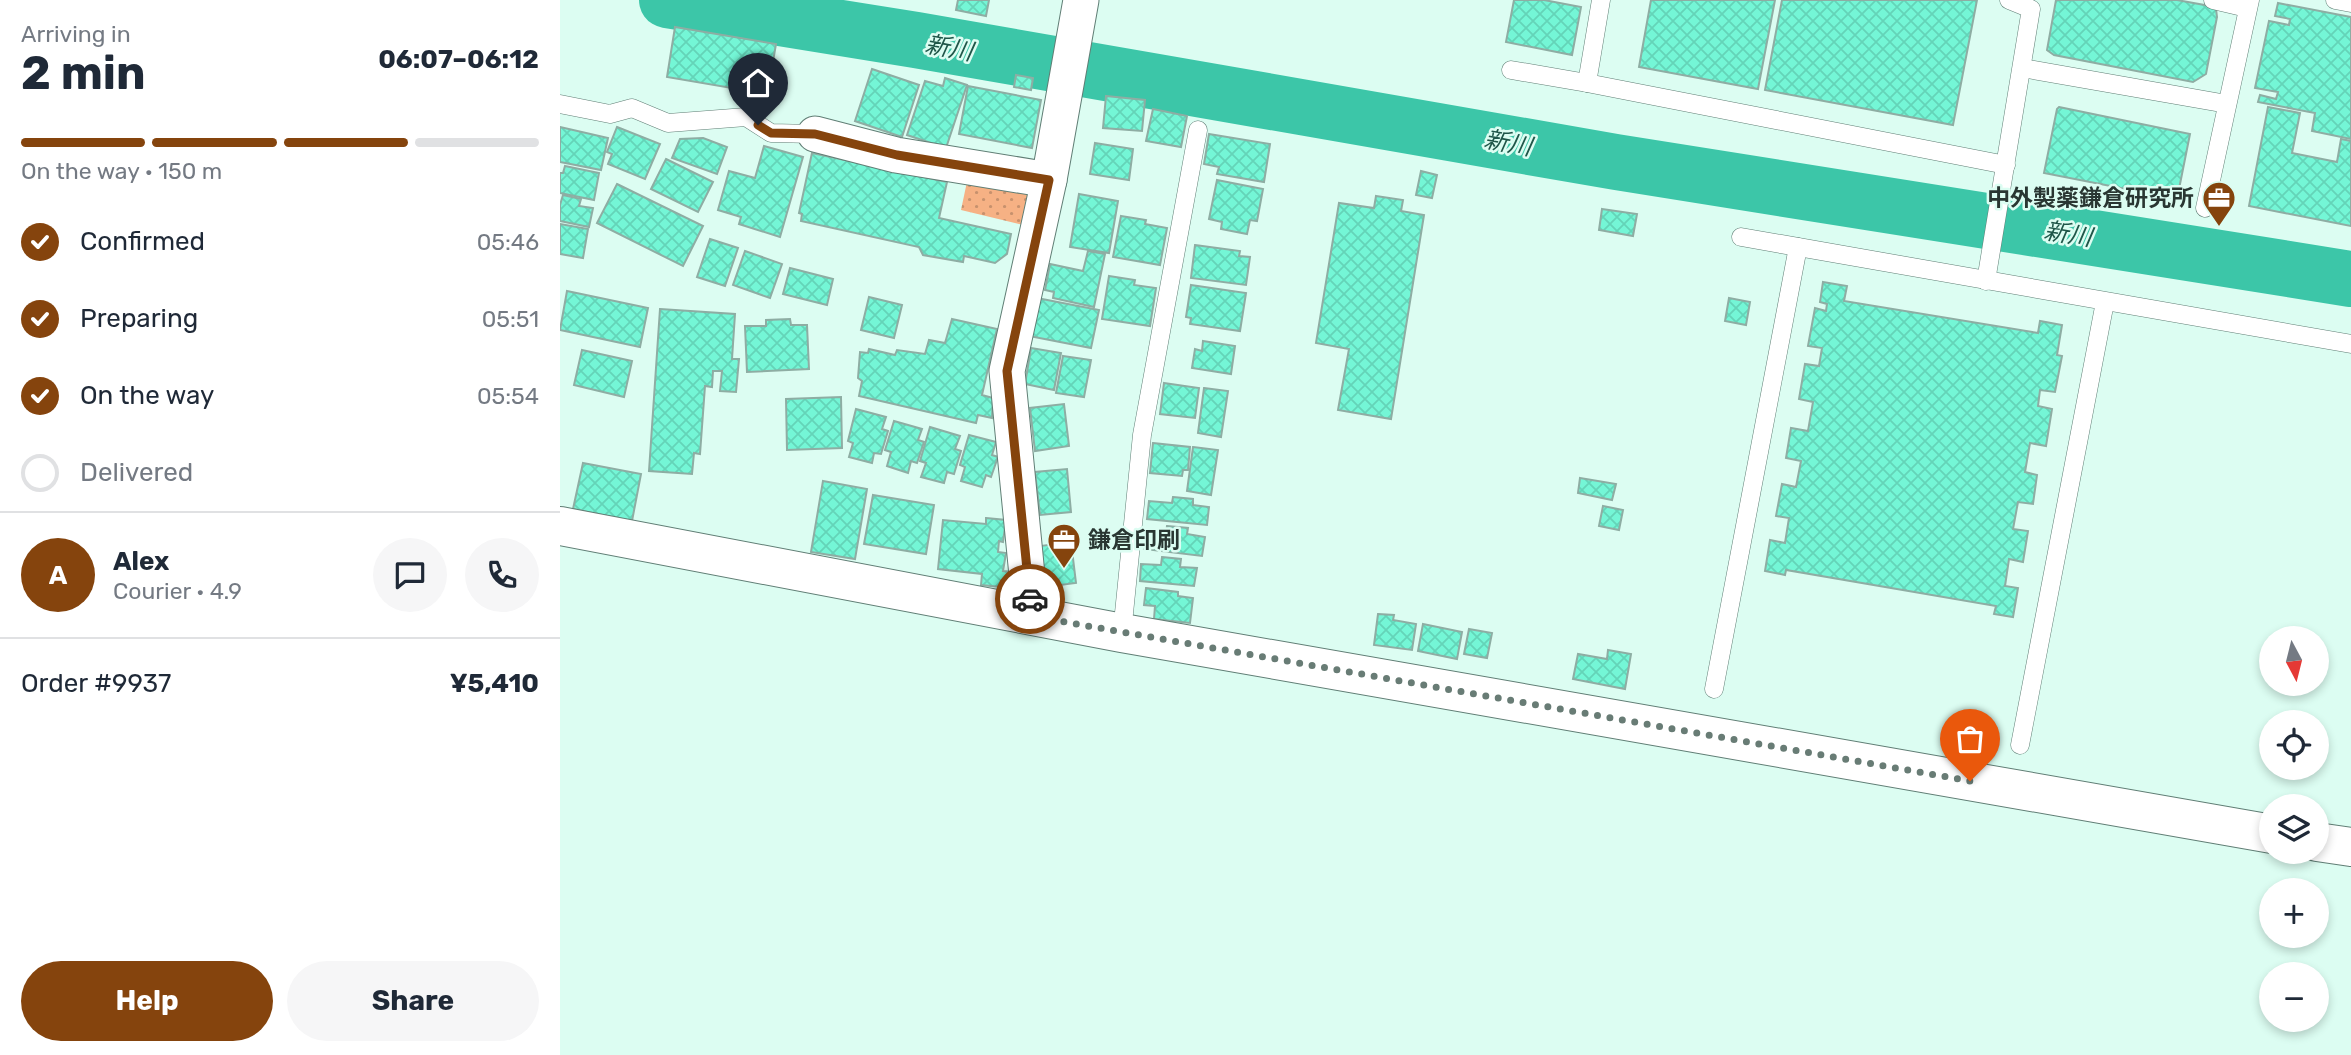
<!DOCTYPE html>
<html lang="en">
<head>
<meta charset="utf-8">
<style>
	:root { --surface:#fff; --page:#f6f6f7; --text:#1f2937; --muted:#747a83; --line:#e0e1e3; --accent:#85440d }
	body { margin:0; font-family:Rubik,"Noto Sans JP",sans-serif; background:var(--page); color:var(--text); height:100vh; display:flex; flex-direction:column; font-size:26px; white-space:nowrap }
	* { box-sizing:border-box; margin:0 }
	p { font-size:23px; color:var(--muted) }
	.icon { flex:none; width:38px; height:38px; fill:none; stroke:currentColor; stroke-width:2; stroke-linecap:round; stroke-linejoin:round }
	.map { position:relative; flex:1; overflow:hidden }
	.drawer { display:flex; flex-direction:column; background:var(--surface); width:560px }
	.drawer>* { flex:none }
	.needle { width:46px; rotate:173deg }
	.buttons { position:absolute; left:1699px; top:626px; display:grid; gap:14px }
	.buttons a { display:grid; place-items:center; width:70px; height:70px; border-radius:50%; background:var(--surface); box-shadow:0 4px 10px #0003; font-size:35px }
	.pin { position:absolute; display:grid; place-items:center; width:60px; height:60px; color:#fff; margin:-72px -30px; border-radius:50% 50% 50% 0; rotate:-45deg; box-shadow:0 0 7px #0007 }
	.pin .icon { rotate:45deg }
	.courier { position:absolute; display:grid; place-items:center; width:70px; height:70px; margin:-35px; border:5px solid #85440d; border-radius:50%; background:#fff; color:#222; box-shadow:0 2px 9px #0007 }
	.overview em { font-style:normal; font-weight:700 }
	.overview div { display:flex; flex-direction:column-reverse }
	.overview { display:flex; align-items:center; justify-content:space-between; height:119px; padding:0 21px }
	h1 { font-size:46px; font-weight:700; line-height:52px }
	.bar { display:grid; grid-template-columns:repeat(4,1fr); gap:10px 7px; align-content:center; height:84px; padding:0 21px }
	.bar i { height:9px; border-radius:5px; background:var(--line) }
	.bar .on { background:var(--accent) }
	.bar p { grid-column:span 4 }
	.line { display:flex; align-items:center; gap:18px; padding:0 21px; border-top:2px solid var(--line) }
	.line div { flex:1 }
	.round { display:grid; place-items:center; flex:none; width:74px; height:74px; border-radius:37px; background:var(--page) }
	ol { padding:0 21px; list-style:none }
	li { display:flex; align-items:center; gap:21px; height:77px }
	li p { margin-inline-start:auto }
	li .icon { padding:7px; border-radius:50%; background:var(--accent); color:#fff; stroke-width:4 }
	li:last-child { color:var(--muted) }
	li i { width:38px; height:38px; border:4px solid var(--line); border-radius:50% }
	.cta { display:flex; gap:14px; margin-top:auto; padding:14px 21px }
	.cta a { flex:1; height:80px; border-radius:42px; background:var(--accent); color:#fff; font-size:28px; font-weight:700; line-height:80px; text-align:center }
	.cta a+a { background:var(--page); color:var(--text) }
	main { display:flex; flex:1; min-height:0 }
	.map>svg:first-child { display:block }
	.park { fill:url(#park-dots) }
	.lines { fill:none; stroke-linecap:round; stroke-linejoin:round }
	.river { stroke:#3cc6a8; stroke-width:56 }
	.building { fill:url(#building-cross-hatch); stroke:#8eada3; stroke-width:2 }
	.lane-casing { stroke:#607e75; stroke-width:19 }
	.street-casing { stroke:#607e75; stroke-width:37 }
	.secondary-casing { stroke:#607e75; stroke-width:40 }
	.lane { stroke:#fff; stroke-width:18 }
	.street { stroke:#fff; stroke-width:35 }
	.secondary { stroke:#fff; stroke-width:38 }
	.done { stroke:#687c75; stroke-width:7; stroke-dasharray:0 12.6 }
	.route { stroke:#85440d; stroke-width:9 }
	.labels { text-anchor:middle; stroke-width:5; stroke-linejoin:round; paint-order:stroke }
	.poi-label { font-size:23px; font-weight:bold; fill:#293632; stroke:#dcfdf2; text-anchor:end }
	.water-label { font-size:24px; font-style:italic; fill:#1f5649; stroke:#dcfdf2 }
</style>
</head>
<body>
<main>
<section class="drawer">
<div class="overview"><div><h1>2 min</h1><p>Arriving in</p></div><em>06:07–06:12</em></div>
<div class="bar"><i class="on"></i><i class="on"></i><i class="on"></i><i></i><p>On the way · 150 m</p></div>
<ol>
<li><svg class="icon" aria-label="check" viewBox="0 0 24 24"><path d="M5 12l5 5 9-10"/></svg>Confirmed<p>05:46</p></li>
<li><svg class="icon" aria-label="check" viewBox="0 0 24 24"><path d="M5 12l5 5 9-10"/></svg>Preparing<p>05:51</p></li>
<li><svg class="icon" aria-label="check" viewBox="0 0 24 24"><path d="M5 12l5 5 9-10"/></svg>On the way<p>05:54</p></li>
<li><i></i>Delivered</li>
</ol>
<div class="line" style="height:126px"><b class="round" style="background:var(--accent);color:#fff">A</b><div><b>Alex</b><p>Courier · 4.9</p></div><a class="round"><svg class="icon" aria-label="chat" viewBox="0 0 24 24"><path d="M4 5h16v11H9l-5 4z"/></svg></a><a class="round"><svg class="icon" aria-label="phone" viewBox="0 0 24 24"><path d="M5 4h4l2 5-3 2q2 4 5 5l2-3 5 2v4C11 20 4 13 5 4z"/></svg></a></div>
<div class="line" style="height:91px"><div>Order #9937</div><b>¥5,410</b></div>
<div class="cta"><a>Help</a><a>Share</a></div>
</section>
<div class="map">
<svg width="1791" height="1055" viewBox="0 0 1791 1055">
	<defs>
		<pattern id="park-dots" width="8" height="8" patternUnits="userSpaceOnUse" patternTransform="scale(1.75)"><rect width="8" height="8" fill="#f6b184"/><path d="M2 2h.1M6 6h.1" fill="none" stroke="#c7916d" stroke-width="1.8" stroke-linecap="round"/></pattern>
		<pattern id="building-cross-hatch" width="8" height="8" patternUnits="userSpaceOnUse" patternTransform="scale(1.75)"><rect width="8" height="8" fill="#74f6d6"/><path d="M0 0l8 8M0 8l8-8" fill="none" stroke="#64d4b8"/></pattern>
	</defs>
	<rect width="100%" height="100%" fill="#dcfdf2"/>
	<!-- park -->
	<polygon class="park" points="408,177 469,189 463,225 401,210"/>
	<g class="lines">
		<!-- river -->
		<polyline class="river" points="107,0 356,40 1056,162 1791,279"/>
	</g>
	<!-- building -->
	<g class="building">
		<polygon points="398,0 429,0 426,16 396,10"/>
		<polygon points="954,0 984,0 1021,7 1012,55 946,42"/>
		<polygon points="1091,0 1215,0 1198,89 1079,67"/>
		<polygon points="1222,0 1417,0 1393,125 1205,90"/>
		<polygon points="1496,0 1617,0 1650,6 1656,9 1657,17 1646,74 1633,82 1494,55 1487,50"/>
		<polygon points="1718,3 1791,17 1791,139 1752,131 1755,113 1698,102 1700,95 1716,99 1718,92 1695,88 1709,21 1729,25 1730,19 1715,16"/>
		<polygon points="115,27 216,44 211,73 222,75 219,96 107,77"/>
		<polygon points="312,69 359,85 342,137 295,121"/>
		<polygon points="456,75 473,78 471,90 454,87"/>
		<polygon points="385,78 407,85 386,148 347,135 365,81 383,86"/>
		<polygon points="408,86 481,100 472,148 399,134"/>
		<polygon points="546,96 585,100 582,131 543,128"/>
		<polygon points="1499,107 1630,134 1617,199 1484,173 1497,109"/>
		<polygon points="1708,107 1740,113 1732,153 1777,162 1781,139 1791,141 1791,226 1689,206"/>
		<polygon points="593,109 627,116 621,147 586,141"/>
		<polygon points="0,127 48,138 41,170 0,162"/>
		<polygon points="57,127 100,144 85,179 48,164 52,154 47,152"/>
		<polygon points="649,134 710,144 704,182 657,174 659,167 644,164"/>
		<polygon points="143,138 167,147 157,174 112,158 120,139"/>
		<polygon points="535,143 573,149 569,180 530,174"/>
		<polygon points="204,146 243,157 220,237 179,224 181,217 158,210 169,171 195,178"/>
		<polygon points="252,153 387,182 379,218 451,234 447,254 435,263 404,256 403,262 363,255 359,247 241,221 242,214 239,213"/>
		<polygon points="106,159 153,182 138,212 91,189"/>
		<polygon points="5,166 39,173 34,200 0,193 0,173 3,173"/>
		<polygon points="861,171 877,175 872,198 856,195"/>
		<polygon points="657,180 703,189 697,221 690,220 687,234 661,229 662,222 649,219"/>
		<polygon points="57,184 143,226 123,266 37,223"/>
		<polygon points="519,194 558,201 549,253 510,247"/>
		<polygon points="3,195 21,199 19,206 33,208 29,227 0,221 0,205"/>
		<polygon points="816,196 843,200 841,211 864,215 831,419 778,410 789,349 756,343 779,203 814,208"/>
		<polygon points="1042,209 1077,214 1073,236 1039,230"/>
		<polygon points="561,216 586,220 585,224 607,228 600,265 553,257"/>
		<polygon points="0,224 28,229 23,258 0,254"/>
		<polygon points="150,239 178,248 165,286 137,277"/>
		<polygon points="635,245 680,251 679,256 690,257 686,285 631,278"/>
		<polygon points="185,251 222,264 210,298 173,285"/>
		<polygon points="528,251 545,254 534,307 493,298 494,292 485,290 490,264 523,271"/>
		<polygon points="230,268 273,279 267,305 223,294"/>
		<polygon points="549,276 575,280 574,285 596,288 590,326 542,319"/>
		<polygon points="1263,282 1287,286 1284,301 1478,333 1480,321 1502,325 1497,355 1502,356 1495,392 1480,390 1478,406 1492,409 1486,446 1470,443 1465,472 1477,475 1473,504 1458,502 1453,529 1468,531 1463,562 1449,559 1445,586 1458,588 1453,617 1434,614 1436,606 1226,570 1225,575 1205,571 1210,540 1225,543 1229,518 1216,516 1222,484 1236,487 1241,461 1226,458 1231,428 1248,431 1253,402 1239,399 1245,364 1259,366 1262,348 1248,346 1255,308 1266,311 1267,304 1260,302"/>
		<polygon points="631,285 686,293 680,331 630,324 631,318 626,317"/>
		<polygon points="7,291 88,308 80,347 0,330"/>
		<polygon points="309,297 342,305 334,338 301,330"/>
		<polygon points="477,298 539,310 531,348 469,336"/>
		<polygon points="1169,298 1190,302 1186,325 1165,321"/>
		<polygon points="100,309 175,314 172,359 179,359 176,392 160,391 162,371 153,371 152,387 145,386 140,454 134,453 132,474 89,471"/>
		<polygon points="230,319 231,325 247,325 249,369 187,372 185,326 206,326 206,320"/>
		<polygon points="392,319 437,329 422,395 433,398 432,418 418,415 416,423 299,396 302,381 298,378 300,352 308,353 309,349 335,355 337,350 365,354 369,340 385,343"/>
		<polygon points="643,341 675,346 671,374 632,368 635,349 642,351"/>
		<polygon points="471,348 501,353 494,390 465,384"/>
		<polygon points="22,350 72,361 64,397 14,385"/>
		<polygon points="503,356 531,360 524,397 496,393"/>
		<polygon points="604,383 639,388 635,418 600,414"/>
		<polygon points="644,388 668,391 661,437 638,433"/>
		<polygon points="281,397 282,448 227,450 226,399"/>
		<polygon points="504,404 509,446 475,451 470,408"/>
		<polygon points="296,409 326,417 322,429 328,431 321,454 314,453 312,463 289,457 293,443 288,441"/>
		<polygon points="334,421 362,429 358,440 364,442 357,463 351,461 348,473 327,466 331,452 325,450"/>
		<polygon points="370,427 400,436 395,449 401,451 394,474 387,472 384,483 361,477 366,463 360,461"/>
		<polygon points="409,435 436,442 432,455 438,457 431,477 426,475 422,487 401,481 405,467 400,465"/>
		<polygon points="593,443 630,447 628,470 623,470 622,476 590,473"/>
		<polygon points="633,447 658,450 651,495 627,491"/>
		<polygon points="23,463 81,474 72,521 13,509"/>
		<polygon points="507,469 511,512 480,515 475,472"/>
		<polygon points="1020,478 1056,484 1052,500 1018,493"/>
		<polygon points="263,481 307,489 295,559 251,552"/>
		<polygon points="313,495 374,505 366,554 304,544"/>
		<polygon points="613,497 633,499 633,505 649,507 647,525 587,519 589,501 612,503"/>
		<polygon points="1043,506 1063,510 1059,530 1039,526"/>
		<polygon points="426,518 446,520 443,542 439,541 438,552 446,553 443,571 453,572 451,588 421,585 422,574 378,569 383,520 426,524"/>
		<polygon points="607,526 628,528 627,534 645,537 642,556 584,549 586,530 606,533"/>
		<polygon points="511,542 516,583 485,587 480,546"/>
		<polygon points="602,557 621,559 620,567 637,568 634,586 580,581 581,564 601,565"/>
		<polygon points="586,588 618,592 618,596 633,598 630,623 594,619 595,606 584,605"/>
		<polygon points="818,614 834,615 833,620 856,624 852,650 814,645"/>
		<polygon points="863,624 902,632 897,659 858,651"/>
		<polygon points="909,629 932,633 927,658 904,654"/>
		<polygon points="1048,650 1071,654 1065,689 1013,679 1018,654 1047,659"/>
	</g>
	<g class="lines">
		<defs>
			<g id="lane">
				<polyline points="1653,0 1687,8"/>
				<polyline points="1775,0 1791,3"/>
				<polyline points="1462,68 1667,104"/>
				<polyline points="951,70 1027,83 1446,165"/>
				<polyline points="1027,83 1041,0"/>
				<polyline points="0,104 50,114 72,108 108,123 186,117 211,133 255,134"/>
				<polyline points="1645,208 1690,0"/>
				<polyline points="1181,237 1791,344"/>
				<polyline points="1426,281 1471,9 1449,0"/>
				<polyline points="562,633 582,435 638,130"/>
				<polyline points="1154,689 1238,247"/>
				<polyline points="1460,745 1545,302"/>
			</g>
			<g id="street">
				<polyline points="255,134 336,155 489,180"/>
				<polyline points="471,616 447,371 489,180 521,0"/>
			</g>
			<g id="secondary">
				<polyline points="0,526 562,633 1712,834"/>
				<polyline points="1757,842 1791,847"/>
			</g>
		</defs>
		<!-- lane casing -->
		<use href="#lane" class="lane-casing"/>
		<!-- street casing -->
		<use href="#street" class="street-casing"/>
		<!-- secondary casing -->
		<use href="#secondary" class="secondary-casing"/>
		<!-- lane -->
		<use href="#lane" class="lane"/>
		<!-- street -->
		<use href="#street" class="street"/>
		<!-- secondary -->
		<use href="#secondary" class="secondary"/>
	</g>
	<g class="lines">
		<!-- done -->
		<polyline class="done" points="470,599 471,616 1410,781"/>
		<!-- route -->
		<polyline class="route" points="198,125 211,133 255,134 337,155 489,180 447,371 470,599"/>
	</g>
	<!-- icons -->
	<defs>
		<symbol id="office-pin" viewBox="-11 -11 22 30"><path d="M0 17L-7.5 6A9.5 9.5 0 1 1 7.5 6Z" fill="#85440d" stroke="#dcfdf2"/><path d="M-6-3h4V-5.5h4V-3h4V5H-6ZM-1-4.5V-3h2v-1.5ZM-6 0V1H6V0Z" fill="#fff"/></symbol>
	</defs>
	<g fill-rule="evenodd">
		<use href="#office-pin" x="1640" y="179" width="38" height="52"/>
		<use href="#office-pin" x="485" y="521" width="38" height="52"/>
	</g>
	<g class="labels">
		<!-- poi labels -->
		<g class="poi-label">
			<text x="1634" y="206">中外製薬鎌倉研究所</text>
			<text x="528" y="548" text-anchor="start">鎌倉印刷</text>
		</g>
		<!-- water labels -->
		<g class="water-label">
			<text transform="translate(389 48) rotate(10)" y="8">新川</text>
			<text transform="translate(948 143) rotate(10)" y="8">新川</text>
			<text transform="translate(1508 234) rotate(9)" y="8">新川</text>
		</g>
	</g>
</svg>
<div class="buttons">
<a><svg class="needle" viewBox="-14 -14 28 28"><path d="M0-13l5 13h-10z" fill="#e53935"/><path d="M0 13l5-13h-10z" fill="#747a83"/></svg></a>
<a><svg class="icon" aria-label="locate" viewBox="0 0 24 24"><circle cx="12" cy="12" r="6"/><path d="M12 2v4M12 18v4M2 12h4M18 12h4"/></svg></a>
<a><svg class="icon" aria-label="layers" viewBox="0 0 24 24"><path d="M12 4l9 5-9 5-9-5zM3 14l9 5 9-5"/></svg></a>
<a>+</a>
<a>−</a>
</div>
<div class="pin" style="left:1410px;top:781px;background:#ea580c"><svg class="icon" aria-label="bag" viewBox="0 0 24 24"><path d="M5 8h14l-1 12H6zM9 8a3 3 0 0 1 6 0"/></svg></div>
<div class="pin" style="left:198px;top:125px;background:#1f2937"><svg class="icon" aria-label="home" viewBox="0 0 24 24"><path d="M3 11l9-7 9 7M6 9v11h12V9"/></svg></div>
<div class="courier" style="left:470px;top:599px"><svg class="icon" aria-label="car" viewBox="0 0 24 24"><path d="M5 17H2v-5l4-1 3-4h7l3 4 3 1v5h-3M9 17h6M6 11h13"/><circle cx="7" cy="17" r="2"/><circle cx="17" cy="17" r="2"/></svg></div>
</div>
</main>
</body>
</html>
